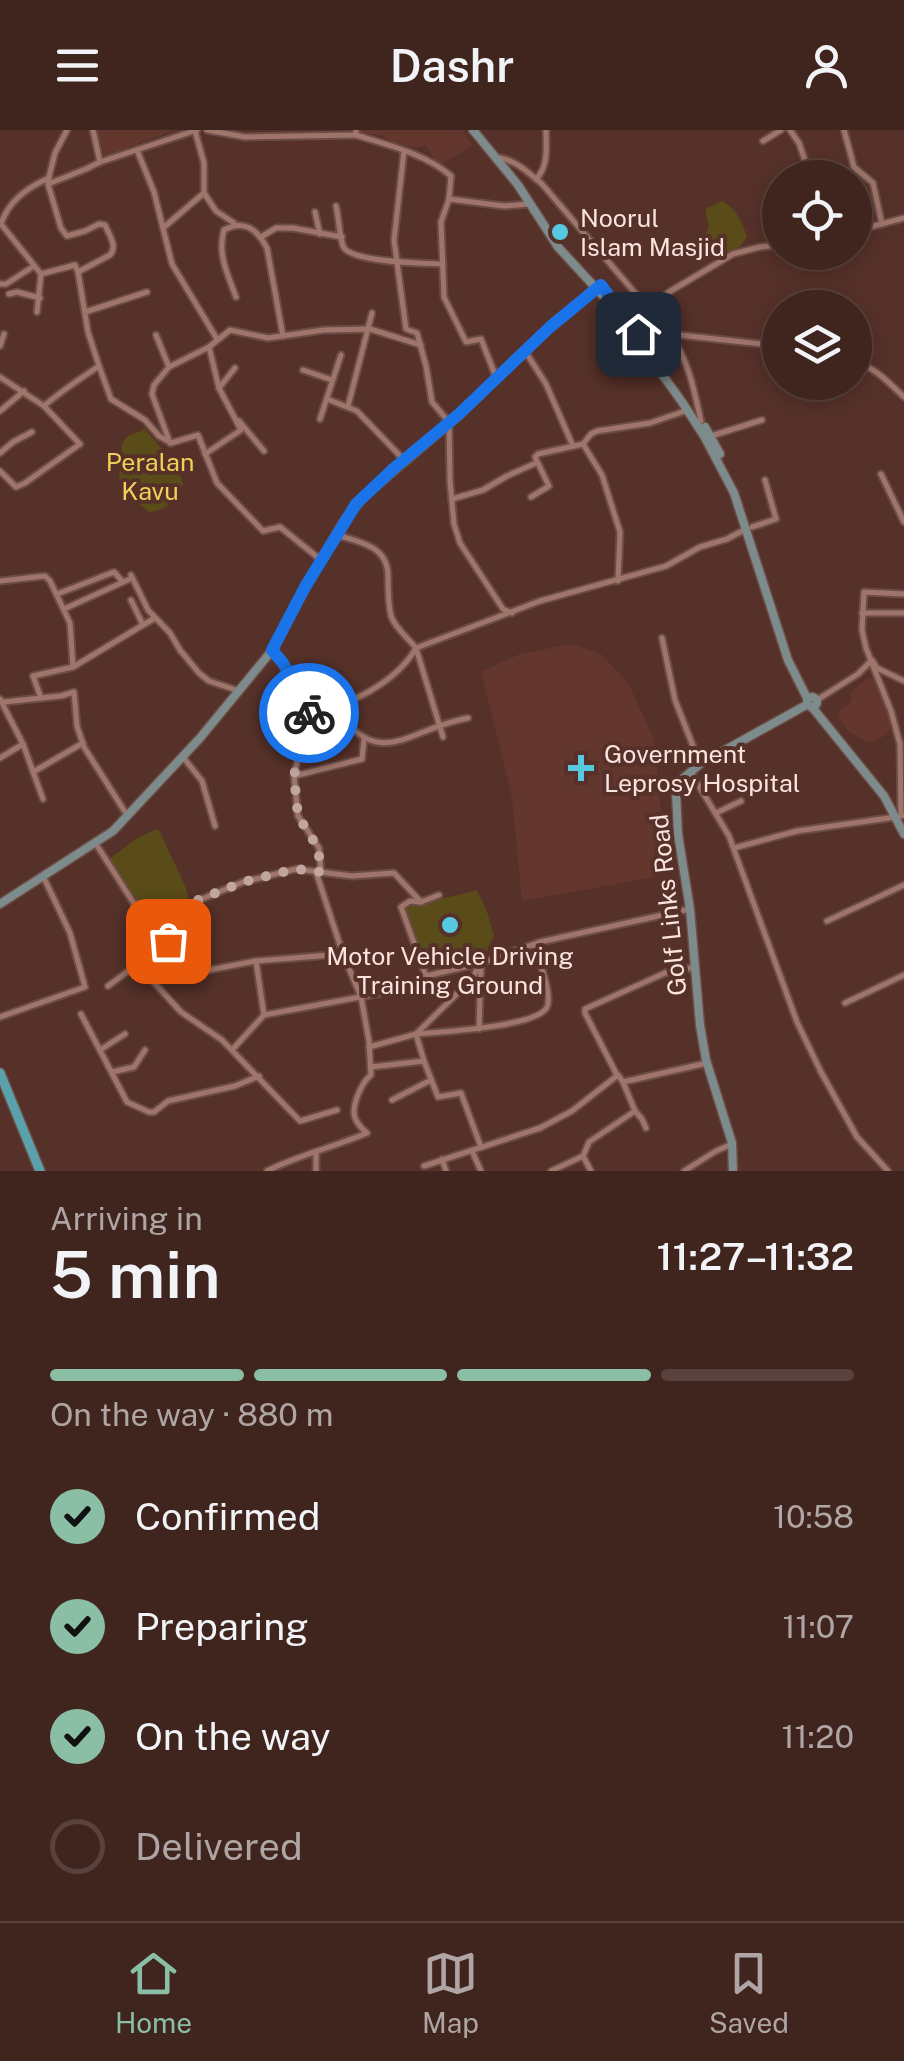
<!DOCTYPE html>
<html lang="en">
<head>
<meta charset="utf-8">
<style>
	:root { --surface:#40251f; --page:#472d28; --text:#f1f3f6; --muted:#aea5a4; --line:#59423d; --accent:#8abfa5 }
	body { margin:0; font-family:"Public Sans",sans-serif; background:var(--page); color:var(--text); height:100vh; display:flex; flex-direction:column; font-size:38px; white-space:nowrap }
	* { box-sizing:border-box; margin:0 }
	p { font-size:32px; color:var(--muted) }
	.icon { flex:none; width:55px; height:55px; fill:none; stroke:currentColor; stroke-width:2; stroke-linecap:round; stroke-linejoin:round }
	.map { position:relative; height:1041px; overflow:hidden }
	.side { display:flex; flex-direction:column; background:var(--surface); flex:1 }
	.side>* { flex:none }
	.fabs { position:absolute; left:762px; top:30px; display:grid; gap:20px }
	.fabs a { display:grid; place-items:center; width:110px; height:110px; border-radius:50%; background:var(--surface); box-shadow:0 5px 25px #0003,0 0 0 2px var(--line); font-size:50px }
	.pin { position:absolute; display:grid; place-items:center; width:85px; height:85px; color:#fff; margin:-42px; border-radius:20px; box-shadow:0 5px 15px #0006 }
	.courier { position:absolute; display:grid; place-items:center; width:100px; height:100px; margin:-50px; border:8px solid #1a73e8; border-radius:50%; background:#fff; color:#222; box-shadow:0 2px 12px #0007 }
	.head em { font-style:normal; font-weight:600 }
	.head div { display:flex; flex-direction:column-reverse }
	.head { display:flex; align-items:center; justify-content:space-between; height:170px; padding:0 50px }
	h1 { font-size:65px; font-weight:600; line-height:75px }
	.bar { display:grid; grid-template-columns:repeat(4,1fr); gap:15px 10px; align-content:center; height:120px; padding:0 50px }
	.bar i { height:12px; border-radius:8px; background:var(--line) }
	.bar .active { background:var(--accent) }
	.bar p { grid-column:span 4 }
	ol { padding:0 50px; list-style:none }
	li { display:flex; align-items:center; gap:30px; height:110px }
	li p { margin-inline-start:auto }
	li .icon { padding:10px; border-radius:50%; background:var(--accent); color:#111; stroke-width:4 }
	li:last-child { color:var(--muted) }
	li i { width:55px; height:55px; border:5px solid var(--line); border-radius:50% }
	header { display:flex; justify-content:space-between; align-items:center; height:130px; padding:0 50px; background:var(--surface); font-size:45px; font-weight:600 }
	.tab-bar { display:flex; justify-content:space-around; align-items:center; height:140px; border-top:2px solid var(--line); background:var(--surface); font-size:28px; color:var(--muted) }
	.tab-bar a { display:grid; justify-items:center; gap:5px }
	.tab-bar .active { color:var(--accent) }
	.map>svg:first-child { display:block }
	.built { fill:#63372d }
	.green { fill:#5a4c19 }
	.lines { fill:none; stroke-linecap:round; stroke-linejoin:round }
	.street-casing { stroke:#6c4d46; stroke-width:9 }
	.secondary-casing { stroke:#6c4d46; stroke-width:11 }
	.primary-casing { stroke:#6c4d46; stroke-width:12 }
	.street { stroke:#9f756b; stroke-width:5 }
	.secondary { stroke:#7d8b8c; stroke-width:8 }
	.primary { stroke:#5ba1ac; stroke-width:9 }
	.done { stroke:#c1a59f; stroke-width:10; stroke-dasharray:0 18 }
	.route { stroke:#1a73e8; stroke-width:12 }
	.poi-dot { fill:#56c9e1; stroke:#563129; stroke-width:4 }
	.labels { text-anchor:middle; stroke-width:8; stroke-linejoin:round; paint-order:stroke }
	.poi-label { font-size:25px; fill:#fbe3de; stroke:#563129; text-anchor:start }
	.park-label { font-size:25px; fill:#f1d058; stroke:#563129 }
	.street-label { font-size:25px; fill:#fbe3de; stroke:#563129 }
</style>
</head>
<body>
<header><svg class="icon" aria-label="menu" viewBox="0 0 24 24"><path d="M4 6h16M4 12h16M4 18h16"/></svg>Dashr<svg class="icon" aria-label="person" viewBox="0 0 24 24"><circle cx="12" cy="8" r="4"/><path d="M4 21q1-7 8-7t8 7"/></svg></header>
<div class="map">
<svg width="904" height="1041" viewBox="0 0 904 1041">
	<rect width="100%" height="100%" fill="#563129"/>
	<!-- built -->
	<g class="built">
		<polygon points="96,0 175,0 105,26"/>
		<polygon points="358,0 463,0 472,16 438,36 426,15 421,17 395,14 383,6 359,2"/>
		<polygon points="571,514 601,524 628,553 654,609 661,681 671,737 655,747 522,771 512,668 481,542 520,524"/>
		<polygon points="868,548 875,548 889,583 890,594 890,600 886,605 872,612 865,611 848,601 839,587 839,581 852,571 851,562"/>
	</g>
	<!-- green -->
	<g class="green">
		<path d="M 722,71 C 736,78 743,93 747,107 L 741,116 L 723,126 L 713,117 L 706,103 L 709,97 L 705,79 Z"/>
		<path d="M 145,299 L 176,336 L 183,354 C 175,370 168,380 149,382 L 133,369 L 119,350 L 122,313 L 128,306 Z"/>
		<polygon points="157,699 160,702 186,758 193,787 165,804 146,785 109,729 136,709"/>
		<path d="M 477,760 L 487,782 L 494,806 L 484,826 L 425,840 L 403,778 C 427,770 452,768 477,760 Z"/>
	</g>
	<g class="lines">
		<defs>
			<g id="street">
				<polyline points="207,0 245,7 356,5"/>
				<path d="M 356,0 L 356,5 C 387,15 426,24 451,46 L 449,69"/>
				<polyline points="790,0 799,13 811,48"/>
				<polyline points="844,0 854,37 873,53 882,94"/>
				<polyline points="195,1 204,33 204,63 216,81 234,93"/>
				<polyline points="763,11 781,0"/>
				<polyline points="137,20 154,62 172,134 217,209"/>
				<polyline points="404,21 394,110 406,199 417,203 426,236 432,272 449,292 450,351 454,394 460,413 503,479 512,483"/>
				<path d="M 494,27 C 513,28 528,42 542,54 L 670,204 C 689,231 694,260 701,291"/>
				<polyline points="100,32 197,0"/>
				<path d="M 49,48 C 28,57 8,72 1,94 L 41,144 L 75,135 L 78,142"/>
				<path d="M 536,49 C 549,36 546,17 546,0"/>
				<polyline points="48,51 55,23 67,0"/>
				<path d="M 336,76 C 339,88 339,104 343,116 C 350,133 424,133 443,134"/>
				<polyline points="315,82 320,104"/>
				<polyline points="163,98 204,63"/>
				<polyline points="855,101 904,88"/>
				<polyline points="261,107 276,98 293,98 342,107"/>
				<polyline points="0,154 6,154 34,136"/>
				<polyline points="9,164 17,162 40,168"/>
				<path d="M 236,167 C 228,145 217,124 224,100 C 244,89 257,99 267,118 L 283,206"/>
				<polyline points="648,180 669,162 733,124 760,117 780,115"/>
				<polyline points="37,182 41,144"/>
				<polyline points="85,182 147,162"/>
				<polyline points="670,204 780,216"/>
				<polyline points="156,205 169,237"/>
				<polyline points="0,216 4,204"/>
				<polyline points="209,217 219,258"/>
				<polyline points="525,221 546,254 573,316"/>
				<path d="M 855,232 C 875,237 890,254 904,267"/>
				<polyline points="99,236 111,269 145,290 159,306 168,311"/>
				<polyline points="303,240 332,250"/>
				<path d="M 0,247 L 44,276 C 61,261 80,249 99,236 L 88,202 L 78,142 L 110,125 C 118,116 109,105 105,95 L 99,94 L 85,101 L 67,106 L 61,98 L 48,54 L 86,39 L 100,32 L 93,0"/>
				<polyline points="496,247 481,209 466,212 444,167 441,92 449,69 504,76 529,74"/>
				<polyline points="327,269 357,281 404,330"/>
				<polyline points="348,276 372,183"/>
				<polyline points="0,281 24,261"/>
				<polyline points="320,289 341,225"/>
				<polyline points="239,291 264,321"/>
				<polyline points="711,306 762,290"/>
				<polyline points="170,313 152,264 154,255 169,237 209,217 230,200 268,208 324,200 370,199 421,215"/>
				<polyline points="171,313 198,305 217,353 263,401 280,397 321,430"/>
				<polyline points="583,314 602,345 620,402 618,451"/>
				<polyline points="0,323 13,312 32,302"/>
				<polyline points="205,324 241,300 219,258 235,238"/>
				<polyline points="0,341 16,357 25,353 80,314 44,276"/>
				<polyline points="881,344 904,392"/>
				<polyline points="531,367 549,356 535,327 538,324 583,314 591,304 597,301 650,293 688,280"/>
				<polyline points="452,369 483,360 507,346 536,333"/>
				<polyline points="752,397 776,389 765,350"/>
				<polyline points="131,445 148,480 170,503 180,520 199,543 209,551 239,561"/>
				<polyline points="0,451 45,446 50,451 70,493 73,536"/>
				<polyline points="57,464 114,442 123,452"/>
				<polyline points="904,464 864,462 862,500 866,518 891,581 900,614 901,686 904,685"/>
				<polyline points="131,470 143,495 155,488"/>
				<polyline points="64,479 132,448"/>
				<polyline points="862,483 904,483"/>
				<polyline points="662,508 675,570 700,634"/>
				<polyline points="272,521 283,533 310,587"/>
				<polyline points="0,569 23,614 0,628"/>
				<polyline points="817,570 858,544 872,530 877,538 904,551"/>
				<polyline points="4,572 41,568"/>
				<path d="M 335,577 C 379,644 409,598 468,588"/>
				<polyline points="443,607 416,518 540,471 666,436 700,417 727,409 744,400"/>
				<polyline points="23,614 43,669"/>
				<polyline points="183,627 202,651 215,696"/>
				<polyline points="690,641 729,706 797,892 821,942 857,1007 888,1041"/>
				<polyline points="33,642 83,613"/>
				<polyline points="294,646 362,629 364,609"/>
				<polyline points="716,683 741,671"/>
				<polyline points="127,685 84,617 77,596 74,562 61,566 41,568 33,546 73,537 143,495"/>
				<polyline points="96,714 147,794 165,804 169,811 108,856"/>
				<polyline points="734,718 797,701 896,687"/>
				<path d="M 321,742 L 319,718 L 298,686 L 294,646 L 304,601 L 310,587 C 349,573 395,555 416,518 C 408,508 395,498 391,486 C 388,473 388,459 388,446 C 388,416 360,412 337,405"/>
				<polyline points="827,791 904,755"/>
				<polyline points="154,798 197,771 243,752 296,739 352,746 394,743 421,772"/>
				<polyline points="169,811 201,839 209,840 256,831 343,824"/>
				<polyline points="256,831 264,885 392,861 426,846 481,833 540,812 690,779"/>
				<polyline points="137,834 181,882 222,910 300,991 337,980"/>
				<polyline points="426,846 401,777 410,771 421,772 439,765"/>
				<polyline points="845,873 904,845"/>
				<polyline points="81,884 127,972 149,982 154,982 168,971 235,956 259,946"/>
				<polyline points="0,887 85,857 70,803 44,748"/>
				<polyline points="479,899 481,836"/>
				<polyline points="369,917 416,904 471,850 481,833"/>
				<polyline points="100,920 125,904"/>
				<polyline points="232,920 264,885"/>
				<polyline points="424,931 438,967 461,963 481,1017"/>
				<path d="M 371,937 L 424,931 L 416,904 C 439,902 538,897 547,877 C 553,865 538,828 534,815"/>
				<polyline points="112,942 134,937 145,920"/>
				<polyline points="617,945 585,883 585,879 665,843 695,837"/>
				<polyline points="392,970 431,950"/>
				<polyline points="635,981 642,989 646,998"/>
				<polyline points="472,1021 481,1041"/>
				<polyline points="316,1022 316,1041"/>
				<polyline points="442,1029 446,1041"/>
				<polyline points="424,1036 540,998 572,981 618,945 623,952"/>
				<path d="M 267,1041 C 299,1025 334,1017 367,1003 C 361,998 354,991 354,982 C 354,971 362,952 371,945 L 369,911 L 361,867 L 343,824 L 316,742"/>
				<polyline points="551,1041 583,1026"/>
				<polyline points="591,1041 583,1026 589,1012 635,981 623,952 707,933"/>
				<polyline points="684,1041 716,1021 732,1014"/>
			</g>
			<g id="secondary">
				<polyline points="473,0 518,55 558,117 616,180 682,272 704,306 734,363 788,530 808,570"/>
				<polyline points="705,297 720,324"/>
				<circle cx="812" cy="572" r="5"/>
				<polyline points="812,577 884,666 904,704"/>
				<polyline points="0,774 113,701 200,608 274,518 305,457 343,393 363,367 459,285 550,197 601,155"/>
				<polyline points="733,1041 732,1013 706,930 700,895 690,779 678,704 676,662 679,652 700,634 808,574"/>
			</g>
			<polyline id="primary" points="0,943 40,1041"/>
		</defs>
		<!-- street casing -->
		<use href="#street" class="street-casing"/>
		<!-- secondary casing -->
		<use href="#secondary" class="secondary-casing"/>
		<!-- primary casing -->
		<use href="#primary" class="primary-casing"/>
		<!-- street -->
		<use href="#street" class="street"/>
		<!-- secondary -->
		<use href="#secondary" class="secondary"/>
		<!-- primary -->
		<use href="#primary" class="primary"/>
	</g>
	<g class="lines">
		<!-- done -->
		<polyline class="done" points="168,811 164,804 154,798 196,771 243,752 296,739 321,742 318,718 298,686 294,646 304,601 310,588 309,583"/>
		<!-- route -->
		<polyline class="route" points="309,583 283,533 272,520 305,457 356,374 393,339 459,284 550,197 601,155 638,204"/>
	</g>
	<!-- markers -->
	<g class="poi-dot">
		<circle cx="560" cy="102" r="10"/>
		<path d="M576 623h10v10h10v10h-10v10h-10v-10h-10v-10h10z"/>
		<circle cx="450" cy="795" r="10"/>
	</g>
	<g class="labels">
		<!-- poi labels -->
		<g class="poi-label">
			<text x="580" y="97">Noorul<tspan x="580" dy="29">Islam Masjid</tspan></text>
			<text x="604" y="633">Government<tspan x="604" dy="29">Leprosy Hospital</tspan></text>
			<text x="450" y="835" text-anchor="middle">Motor Vehicle Driving<tspan x="450" dy="29">Training Ground</tspan></text>
		</g>
		<!-- park labels -->
		<g class="park-label">
			<text x="150" y="341">Peralan<tspan x="150" dy="29">Kavu</tspan></text>
		</g>
		<!-- street labels -->
		<g class="street-label">
			<text transform="translate(668 775) rotate(-96)" y="9">Golf Links Road</text>
		</g>
	</g>
</svg>
<div class="fabs">
<a><svg class="icon" aria-label="locate" viewBox="0 0 24 24"><circle cx="12" cy="12" r="6"/><path d="M12 2v4M12 18v4M2 12h4M18 12h4"/></svg></a>
<a><svg class="icon" aria-label="layers" viewBox="0 0 24 24"><path d="M12 4l9 5-9 5-9-5zM3 14l9 5 9-5"/></svg></a>
</div>
<div class="pin" style="left:168px;top:811px;background:#ea580c"><svg class="icon" aria-label="bag" viewBox="0 0 24 24"><path d="M5 8h14l-1 12H6zM9 8a3 3 0 0 1 6 0"/></svg></div>
<div class="pin" style="left:638px;top:204px;background:#1f2937"><svg class="icon" aria-label="home" viewBox="0 0 24 24"><path d="M3 11l9-7 9 7M6 9v11h12V9"/></svg></div>
<div class="courier" style="left:309px;top:583px"><svg class="icon" aria-label="bike" viewBox="0 0 24 24"><circle cx="6" cy="16" r="4"/><circle cx="18" cy="16" r="4"/><path d="M6 16l4-8h5l3 8M10 8l3 8H6M13 5h3"/></svg></div>
</div>
<section class="side">
<div class="head"><div><h1>5 min</h1><p>Arriving in</p></div><em>11:27–11:32</em></div>
<div class="bar"><i class="active"></i><i class="active"></i><i class="active"></i><i></i><p>On the way · 880 m</p></div>
<ol>
<li><svg class="icon" aria-label="check" viewBox="0 0 24 24"><path d="M5 12l5 5 9-10"/></svg>Confirmed<p>10:58</p></li>
<li><svg class="icon" aria-label="check" viewBox="0 0 24 24"><path d="M5 12l5 5 9-10"/></svg>Preparing<p>11:07</p></li>
<li><svg class="icon" aria-label="check" viewBox="0 0 24 24"><path d="M5 12l5 5 9-10"/></svg>On the way<p>11:20</p></li>
<li><i></i>Delivered</li>
</ol>
</section>
<nav class="tab-bar">
<a class="active"><svg class="icon" aria-label="home" viewBox="0 0 24 24"><path d="M3 11l9-7 9 7M6 9v11h12V9"/></svg>Home</a>
<a><svg class="icon" aria-label="map" viewBox="0 0 24 24"><path d="M3 6l6-2 6 2 6-2v14l-6 2-6-2-6 2zM9 4v14M15 6v14"/></svg>Map</a>
<a><svg class="icon" aria-label="saved" viewBox="0 0 24 24"><path d="M7 4h10v16l-5-4-5 4z"/></svg>Saved</a>
</nav>
</body>
</html>
